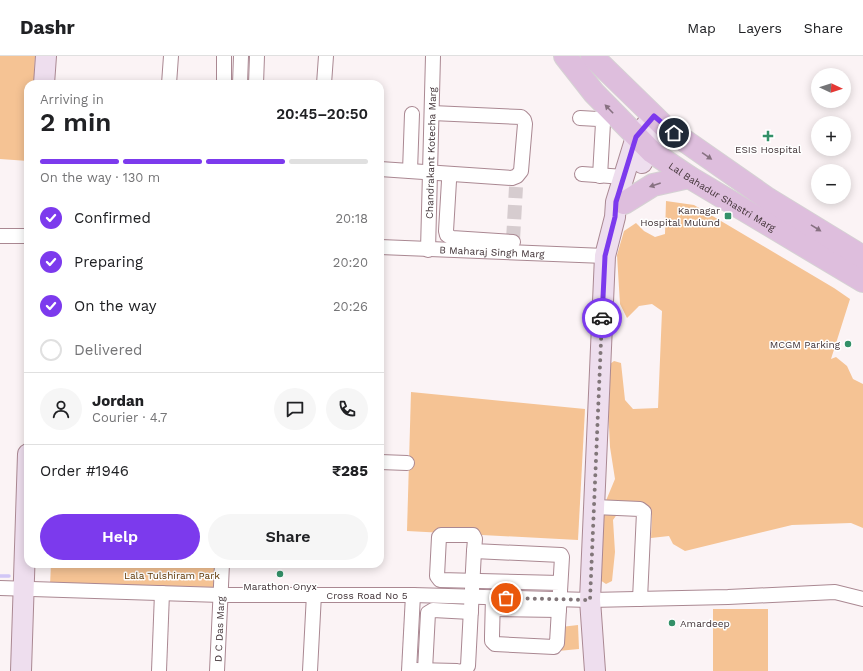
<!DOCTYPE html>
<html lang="en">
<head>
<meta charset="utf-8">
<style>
	:root { --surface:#fff; --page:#f6f6f6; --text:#202124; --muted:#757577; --line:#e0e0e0; --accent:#7c3aed }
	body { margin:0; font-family:"Work Sans",sans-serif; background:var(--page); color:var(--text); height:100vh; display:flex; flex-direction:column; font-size:15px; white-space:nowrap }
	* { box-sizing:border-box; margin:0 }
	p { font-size:13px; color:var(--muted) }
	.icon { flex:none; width:22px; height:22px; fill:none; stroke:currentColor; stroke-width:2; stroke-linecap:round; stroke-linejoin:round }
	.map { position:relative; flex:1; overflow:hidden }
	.sheet { position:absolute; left:24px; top:24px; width:360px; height:488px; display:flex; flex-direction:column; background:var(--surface); border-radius:12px; box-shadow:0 2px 10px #0003 }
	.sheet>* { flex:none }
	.needle { width:26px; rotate:94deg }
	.fabs { position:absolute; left:811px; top:12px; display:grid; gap:8px }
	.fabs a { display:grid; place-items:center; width:40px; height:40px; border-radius:50%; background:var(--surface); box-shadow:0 2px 10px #0003; font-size:20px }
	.pin { position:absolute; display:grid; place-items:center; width:34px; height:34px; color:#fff; margin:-17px; border:2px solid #fff; border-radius:50%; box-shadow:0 1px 4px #0007 }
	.courier { position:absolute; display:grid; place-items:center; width:40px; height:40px; margin:-20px; border:3px solid #7c3aed; border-radius:50%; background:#fff; color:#222; box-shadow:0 1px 5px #0007 }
	.overview em { font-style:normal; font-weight:600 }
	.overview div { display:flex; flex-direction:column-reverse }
	.overview { display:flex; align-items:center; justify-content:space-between; height:68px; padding:0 16px }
	h1 { font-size:26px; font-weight:600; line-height:30px }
	.bar { display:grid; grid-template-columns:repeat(4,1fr); gap:6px 4px; align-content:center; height:48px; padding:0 16px }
	.bar i { height:5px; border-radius:3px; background:var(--line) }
	.bar .current { background:var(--accent) }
	.bar p { grid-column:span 4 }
	.line { display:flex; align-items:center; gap:10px; padding:0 16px; border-top:1px solid var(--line) }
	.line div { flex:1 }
	.round { display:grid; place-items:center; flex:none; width:42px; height:42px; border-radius:21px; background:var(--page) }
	ol { padding:0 16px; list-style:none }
	li { display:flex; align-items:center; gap:12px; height:44px }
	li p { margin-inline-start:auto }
	li .icon { padding:4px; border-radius:50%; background:var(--accent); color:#fff; stroke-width:4 }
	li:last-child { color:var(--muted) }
	li i { width:22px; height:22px; border:2px solid var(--line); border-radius:50% }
	.primary-button { display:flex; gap:8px; margin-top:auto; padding:8px 16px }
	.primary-button a { flex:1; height:46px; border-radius:24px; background:var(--accent); color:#fff; font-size:16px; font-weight:600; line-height:46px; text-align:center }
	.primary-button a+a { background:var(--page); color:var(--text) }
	header { display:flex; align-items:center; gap:24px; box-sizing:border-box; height:56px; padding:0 20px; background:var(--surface); border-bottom:1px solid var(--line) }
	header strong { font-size:19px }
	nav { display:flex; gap:22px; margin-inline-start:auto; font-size:14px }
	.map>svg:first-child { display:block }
	.green { fill:#f5c394 }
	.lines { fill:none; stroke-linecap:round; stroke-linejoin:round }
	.stream { stroke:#d1c6f6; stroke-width:3.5 }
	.street-tunnel { stroke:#d6cccf; stroke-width:14; stroke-dasharray:14 7; stroke-linecap:butt }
	.street-casing { stroke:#aa8892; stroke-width:16 }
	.secondary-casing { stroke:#aa8892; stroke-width:22 }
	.primary-casing { stroke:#d5d2d3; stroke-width:24 }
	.street { stroke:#fff; stroke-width:14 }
	.secondary { stroke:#eedeee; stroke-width:20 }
	.primary { stroke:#debedd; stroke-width:22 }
	.oneway { fill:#877181 }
	.done { stroke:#817679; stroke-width:4; stroke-dasharray:0 7.2 }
	.route { stroke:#7c3aed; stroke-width:5 }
	.poi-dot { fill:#339068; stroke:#fff; stroke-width:1.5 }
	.labels { text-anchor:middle; stroke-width:3; stroke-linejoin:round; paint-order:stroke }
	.poi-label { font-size:10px; fill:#403236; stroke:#fff }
	.street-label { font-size:10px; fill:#403236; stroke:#fff }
	.park-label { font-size:10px; fill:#613702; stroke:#fff }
</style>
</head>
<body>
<header>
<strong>Dashr</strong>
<nav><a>Map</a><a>Layers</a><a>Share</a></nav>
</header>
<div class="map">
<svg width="863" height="615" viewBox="0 0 863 615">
	<rect width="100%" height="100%" fill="#fbf3f5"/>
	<!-- green -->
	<g class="green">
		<polygon points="0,0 35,0 34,28 28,28 28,105 0,103"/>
		<polygon points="666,145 694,149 834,232 850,243 831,303 836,301 847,310 853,323 863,328 863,472 851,467 792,469 685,495 673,488 669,480 651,482 652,459 641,451 622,451 613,464 615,496 612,525 606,528 600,524 599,475 605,447 615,423 610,391 606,311 614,305 621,307 625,344 633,353 658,352 662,255 652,248 639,250 627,262 620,248 617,199 624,175 636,167 644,175 655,181 665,178"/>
		<polygon points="411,336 585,353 578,484 407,475"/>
		<polygon points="51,508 217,508 216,531 50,529"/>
		<rect x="713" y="553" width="55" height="62"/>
		<polygon points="578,569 579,593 558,595 561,571"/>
	</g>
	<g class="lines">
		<!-- stream -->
		<polyline class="stream" points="0,520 9,520"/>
		<!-- street-tunnel -->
		<polyline class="street-tunnel" points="513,184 516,131"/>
		<defs>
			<g id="street">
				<polyline points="169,28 171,0"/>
				<polyline points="224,28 224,0"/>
				<polyline points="240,28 241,0"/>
				<polyline points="256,28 257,0"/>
				<polyline points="324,28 326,0"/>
				<polyline points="580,62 598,63 603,67 600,120"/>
				<polyline points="380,113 512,122 517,120 521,115 525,68 524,64 521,61 432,57"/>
				<polyline points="410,115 412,58"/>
				<polyline points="582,118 624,121"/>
				<polyline points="449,125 446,175 447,179 452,182 513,186"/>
				<polyline points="0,180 28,180"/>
				<path id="s1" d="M 380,191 L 605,200"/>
				<path id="s2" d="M 428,194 L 433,0"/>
				<polyline points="380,406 407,407"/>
				<polyline points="595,451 640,453 644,456 640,543"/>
				<path id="s3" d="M 0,532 L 221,539 L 413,539 L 590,544 L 728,541 L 835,536 L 863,543"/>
				<polyline points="493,541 492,580 492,585 495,588 554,591 557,587 562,501 561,499 474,495 475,483 473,479 441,479 439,481 437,520 440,524 560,527"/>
				<polyline points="493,553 559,554"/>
				<polyline points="415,614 457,615"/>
				<polyline points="425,614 428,557 433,554 471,556"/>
				<polyline points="159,615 162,537"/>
				<path id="s4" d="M 217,615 L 222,508"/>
				<polyline points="310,615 314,538"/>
				<polyline points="409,615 413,539"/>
				<polyline points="464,615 468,610 474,495"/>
			</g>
			<g id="secondary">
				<polyline points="44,28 46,0"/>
				<polyline points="642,107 648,93 665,71"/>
				<polyline points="21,615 28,398"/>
				<polyline points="595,615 590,544 605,200 615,161 616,146 636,81 654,60"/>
			</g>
			<g id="primary">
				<path id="s5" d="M 565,0 L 594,37 L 652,96 L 689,121 L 863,225"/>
				<polyline points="592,0 665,71 768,143 863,201"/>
				<polyline points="624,147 653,129 689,121"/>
			</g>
		</defs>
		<!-- street casing -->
		<use href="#street" class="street-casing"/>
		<!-- secondary casing -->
		<use href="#secondary" class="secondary-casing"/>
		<!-- primary casing -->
		<use href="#primary" class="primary-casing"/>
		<!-- street -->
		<use href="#street" class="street"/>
		<!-- secondary -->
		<use href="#secondary" class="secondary"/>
		<!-- primary -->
		<use href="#primary" class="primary"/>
	</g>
	<!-- one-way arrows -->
	<defs><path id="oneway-solid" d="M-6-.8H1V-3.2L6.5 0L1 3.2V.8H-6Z"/></defs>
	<g class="oneway">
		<use href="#oneway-solid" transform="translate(609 53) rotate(-134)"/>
		<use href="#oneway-solid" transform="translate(707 100) rotate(35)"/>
		<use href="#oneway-solid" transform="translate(655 129) rotate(161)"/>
		<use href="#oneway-solid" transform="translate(816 172) rotate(32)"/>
	</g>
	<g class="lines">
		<!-- done -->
		<polyline class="done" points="506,542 590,544 602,262"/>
		<!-- route -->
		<polyline class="route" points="602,262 605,200 615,161 616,146 636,81 654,60 674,77"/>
	</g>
	<!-- markers -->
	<g class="poi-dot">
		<path d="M766 74h4v4h4v4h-4v4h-4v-4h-4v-4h4z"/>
		<rect x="724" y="156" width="8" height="8" rx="2"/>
		<circle cx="848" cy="288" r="4"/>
		<circle cx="280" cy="518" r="4"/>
		<circle cx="672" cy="567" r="4"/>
	</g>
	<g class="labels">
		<!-- poi labels -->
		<g class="poi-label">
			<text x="768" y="97">ESIS Hospital</text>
			<text x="720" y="158" text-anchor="end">Kamagar<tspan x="720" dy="12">Hospital Mulund</tspan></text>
			<text x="840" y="292" text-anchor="end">MCGM Parking</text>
			<text x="280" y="534">Marathon Onyx</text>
			<text x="680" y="571" text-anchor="start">Amardeep</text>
		</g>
		<!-- street labels -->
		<g class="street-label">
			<text dy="4" stroke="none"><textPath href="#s2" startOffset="97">Chandrakant Kotecha Marg</textPath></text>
			<text dy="4" stroke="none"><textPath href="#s5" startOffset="213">Lal Bahadur Shastri Marg</textPath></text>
			<text dy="4" stroke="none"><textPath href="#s1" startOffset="112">B Maharaj Singh Marg</textPath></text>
			<text dy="4" stroke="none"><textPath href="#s3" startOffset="367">Cross Road No 5</textPath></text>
			<text dy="4" stroke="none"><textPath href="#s4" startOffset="42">D C Das Marg</textPath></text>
		</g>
		<!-- park labels -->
		<g class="park-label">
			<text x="172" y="523">Lala Tulshiram Park</text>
		</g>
	</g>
</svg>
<div class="fabs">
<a><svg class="needle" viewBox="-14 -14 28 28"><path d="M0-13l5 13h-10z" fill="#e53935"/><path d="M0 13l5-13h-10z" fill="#757577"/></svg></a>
<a>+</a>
<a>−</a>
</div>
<div class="pin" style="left:506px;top:542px;background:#ea580c"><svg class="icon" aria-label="bag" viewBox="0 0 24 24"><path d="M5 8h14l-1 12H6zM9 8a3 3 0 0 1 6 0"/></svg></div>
<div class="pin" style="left:674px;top:77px;background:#1f2937"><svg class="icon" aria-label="home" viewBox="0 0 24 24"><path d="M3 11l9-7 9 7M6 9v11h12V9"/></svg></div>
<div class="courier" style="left:602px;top:262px"><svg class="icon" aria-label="car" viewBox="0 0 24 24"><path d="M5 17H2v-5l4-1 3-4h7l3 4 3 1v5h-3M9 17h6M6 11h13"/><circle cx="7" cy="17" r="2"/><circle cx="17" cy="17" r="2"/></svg></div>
<section class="sheet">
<div class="overview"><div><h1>2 min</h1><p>Arriving in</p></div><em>20:45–20:50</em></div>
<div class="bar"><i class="current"></i><i class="current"></i><i class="current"></i><i></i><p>On the way · 130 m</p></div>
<ol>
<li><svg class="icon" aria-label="check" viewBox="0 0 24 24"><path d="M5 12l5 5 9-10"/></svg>Confirmed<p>20:18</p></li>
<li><svg class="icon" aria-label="check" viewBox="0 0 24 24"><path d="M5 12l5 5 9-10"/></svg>Preparing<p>20:20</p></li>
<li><svg class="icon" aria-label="check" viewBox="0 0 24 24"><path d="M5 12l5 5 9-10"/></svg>On the way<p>20:26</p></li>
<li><i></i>Delivered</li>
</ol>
<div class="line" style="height:72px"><a class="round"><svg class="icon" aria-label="person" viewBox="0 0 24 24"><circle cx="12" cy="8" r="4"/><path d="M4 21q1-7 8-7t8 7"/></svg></a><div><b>Jordan</b><p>Courier · 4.7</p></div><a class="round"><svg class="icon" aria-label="chat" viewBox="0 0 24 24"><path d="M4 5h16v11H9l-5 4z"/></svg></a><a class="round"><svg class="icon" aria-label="phone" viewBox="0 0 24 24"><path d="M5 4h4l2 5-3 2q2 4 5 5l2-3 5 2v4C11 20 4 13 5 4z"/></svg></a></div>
<div class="line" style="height:52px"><div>Order #1946</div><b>₹285</b></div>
<div class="primary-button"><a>Help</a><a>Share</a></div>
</section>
</div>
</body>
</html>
